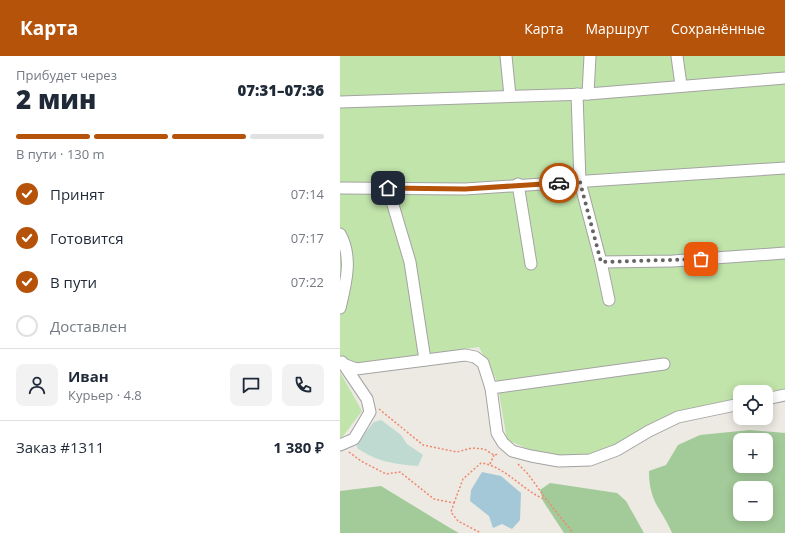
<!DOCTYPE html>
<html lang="ru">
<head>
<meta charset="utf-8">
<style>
	:root { --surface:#fff; --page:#f2f2f3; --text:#1f2937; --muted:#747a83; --line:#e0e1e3; --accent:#b45309 }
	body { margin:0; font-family:"Open Sans",sans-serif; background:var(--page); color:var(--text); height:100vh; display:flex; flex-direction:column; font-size:15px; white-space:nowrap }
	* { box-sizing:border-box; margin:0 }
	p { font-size:13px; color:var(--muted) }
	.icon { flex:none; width:22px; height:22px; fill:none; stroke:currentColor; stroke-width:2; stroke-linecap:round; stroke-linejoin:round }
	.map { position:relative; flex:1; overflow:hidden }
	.sheet { display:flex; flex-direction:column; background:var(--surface); width:340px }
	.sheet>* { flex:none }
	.buttons { position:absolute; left:393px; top:329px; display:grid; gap:8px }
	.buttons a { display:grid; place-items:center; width:40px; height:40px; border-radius:8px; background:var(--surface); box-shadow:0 2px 10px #0003; font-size:20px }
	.pin { position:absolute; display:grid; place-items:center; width:34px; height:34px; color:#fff; margin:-17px; border-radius:8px; box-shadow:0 2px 6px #0006 }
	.courier { position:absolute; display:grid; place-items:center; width:40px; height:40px; margin:-20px; border:3px solid #b45309; border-radius:50%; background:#fff; color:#222; box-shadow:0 1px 5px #0007 }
	.headline em { font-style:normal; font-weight:800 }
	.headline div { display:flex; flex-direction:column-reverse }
	.headline { display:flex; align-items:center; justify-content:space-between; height:68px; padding:0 16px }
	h1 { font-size:26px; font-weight:800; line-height:30px }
	.bar { display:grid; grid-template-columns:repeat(4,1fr); gap:6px 4px; align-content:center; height:48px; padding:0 16px }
	.bar i { height:5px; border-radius:3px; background:var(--line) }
	.bar .current { background:var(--accent) }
	.bar p { grid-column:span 4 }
	.line { display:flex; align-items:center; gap:10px; padding:0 16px; border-top:1px solid var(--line) }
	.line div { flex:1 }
	.round { display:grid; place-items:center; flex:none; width:42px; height:42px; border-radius:8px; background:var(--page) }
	ol { padding:0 16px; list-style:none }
	li { display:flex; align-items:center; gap:12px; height:44px }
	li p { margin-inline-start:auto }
	li .icon { padding:4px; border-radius:50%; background:var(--accent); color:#fff; stroke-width:4 }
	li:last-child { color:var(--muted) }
	li i { width:22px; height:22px; border:2px solid var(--line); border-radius:50% }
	header { display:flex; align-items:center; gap:24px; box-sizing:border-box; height:56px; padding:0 20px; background:var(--accent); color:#fff }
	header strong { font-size:19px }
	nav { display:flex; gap:22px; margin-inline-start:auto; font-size:14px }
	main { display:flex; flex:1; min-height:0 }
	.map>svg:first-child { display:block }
	.grass { fill:#c1e4aa }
	.forest { fill:#a3ca99; fill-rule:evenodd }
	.wetland { fill:#bfdad0 }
	.water { fill:#a4c8d8 }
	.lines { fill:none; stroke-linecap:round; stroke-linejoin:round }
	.minor-casing { stroke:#a3a3a3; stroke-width:13 }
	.path { stroke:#f1876e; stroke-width:1.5; stroke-dasharray:2 2; stroke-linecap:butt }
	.minor { stroke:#fff; stroke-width:11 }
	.done { stroke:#656461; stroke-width:4; stroke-dasharray:0 7.2 }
	.route { stroke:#b45309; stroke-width:5 }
</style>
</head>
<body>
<header>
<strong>Карта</strong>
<nav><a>Карта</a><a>Маршрут</a><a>Сохранённые</a></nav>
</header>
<main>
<section class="sheet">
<div class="headline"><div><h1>2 мин</h1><p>Прибудет через</p></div><em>07:31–07:36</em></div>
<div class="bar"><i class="current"></i><i class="current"></i><i class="current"></i><i></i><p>В пути · 130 m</p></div>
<ol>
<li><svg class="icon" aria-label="check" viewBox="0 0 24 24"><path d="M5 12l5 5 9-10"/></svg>Принят<p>07:14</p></li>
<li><svg class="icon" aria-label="check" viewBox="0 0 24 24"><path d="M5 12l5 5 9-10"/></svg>Готовится<p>07:17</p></li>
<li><svg class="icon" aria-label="check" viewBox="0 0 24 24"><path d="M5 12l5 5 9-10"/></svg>В пути<p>07:22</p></li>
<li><i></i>Доставлен</li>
</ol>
<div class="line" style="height:72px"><a class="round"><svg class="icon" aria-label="person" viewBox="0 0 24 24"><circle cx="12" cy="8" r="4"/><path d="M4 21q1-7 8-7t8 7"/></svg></a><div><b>Иван</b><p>Курьер · 4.8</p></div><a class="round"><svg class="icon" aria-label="chat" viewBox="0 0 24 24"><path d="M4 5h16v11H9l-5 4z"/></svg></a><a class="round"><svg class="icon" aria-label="phone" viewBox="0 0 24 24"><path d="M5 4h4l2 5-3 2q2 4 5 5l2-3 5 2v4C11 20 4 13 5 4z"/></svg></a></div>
<div class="line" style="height:52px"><div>Заказ #1311</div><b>1 380 ₽</b></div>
</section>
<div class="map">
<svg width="445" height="477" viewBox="0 0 445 477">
	<rect width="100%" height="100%" fill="#eceae2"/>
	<!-- grass -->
	<g class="grass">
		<polygon points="0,0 445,0 445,335 426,339 426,336 400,336 400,344 340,357 276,391 239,402 201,398 167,384 157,325 139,291 0,310"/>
		<polygon points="0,316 22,355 0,384"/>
	</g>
	<!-- forest -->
	<g class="forest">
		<path d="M 410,374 L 445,377 L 445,477 L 332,477 C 321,451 309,447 309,415 L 326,409 L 338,389 L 360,379 ZM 400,384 L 426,384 L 426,410 L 400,410 ZM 400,432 L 426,432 L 426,458 L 400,458 Z"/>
		<polygon points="210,427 277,437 286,445 304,477 224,477 203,445 200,434"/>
		<polygon points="41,430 110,472 119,477 0,477 0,435"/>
	</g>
	<!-- wetland -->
	<path class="wetland" d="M 41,364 L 61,379 L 67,388 L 83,399 L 78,410 C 53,408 38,406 17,392 L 17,387 L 34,366 Z"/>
	<!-- water -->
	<polygon class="water" points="142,416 161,420 181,437 180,464 172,473 162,468 153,472 149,460 130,445 131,434"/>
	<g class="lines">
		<defs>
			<g id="minor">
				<polyline points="166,0 170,40"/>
				<polyline points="337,0 341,29"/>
				<polyline points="237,38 240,126 261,206 269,244"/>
				<polyline points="248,38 250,0"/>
				<polyline points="0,46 248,38 445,22"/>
				<polyline points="178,128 191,208"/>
				<polyline points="0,132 125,133 445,112"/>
				<polyline points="48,132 70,206 85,304"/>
				<path d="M 0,178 C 13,201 6,227 0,252"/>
				<polyline points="261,206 333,205 445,197"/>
				<polyline points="3,308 16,313 125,299 135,301 143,307 151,332 157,377 163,387 172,395 191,400 219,405 250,404 277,394 309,375 338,361 400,348"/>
				<polyline points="151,332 324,308"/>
				<polyline points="426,343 445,339"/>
				<polyline points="0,389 14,383 30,356 27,343 2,306"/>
			</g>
		</defs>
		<!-- minor casing -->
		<use href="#minor" class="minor-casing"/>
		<!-- path -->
		<g class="path">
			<polyline points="39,353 83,389 117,396 132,392 144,393 154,399 159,398"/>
			<polyline points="9,396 21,405 46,418 60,416 94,443 114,447 111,456 118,465 141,477"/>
			<polyline points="150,408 154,399"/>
			<polyline points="178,408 188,418 206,443 233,477"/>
			<path d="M 114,447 L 123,423 L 141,407 C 165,410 182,434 204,443"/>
		</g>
		<!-- minor -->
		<use href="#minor" class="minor"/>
	</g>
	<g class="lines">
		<!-- done -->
		<polyline class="done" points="219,127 240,126 261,206 361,203"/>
		<!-- route -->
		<polyline class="route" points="48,132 125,133 219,127"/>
	</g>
</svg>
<div class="buttons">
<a><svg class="icon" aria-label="locate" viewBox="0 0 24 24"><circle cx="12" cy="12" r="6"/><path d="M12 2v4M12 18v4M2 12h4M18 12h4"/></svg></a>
<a>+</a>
<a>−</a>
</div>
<div class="pin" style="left:361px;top:203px;background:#ea580c"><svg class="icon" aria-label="bag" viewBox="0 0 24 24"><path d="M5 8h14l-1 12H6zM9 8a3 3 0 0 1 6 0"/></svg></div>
<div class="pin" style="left:48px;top:132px;background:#1f2937"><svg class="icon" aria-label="home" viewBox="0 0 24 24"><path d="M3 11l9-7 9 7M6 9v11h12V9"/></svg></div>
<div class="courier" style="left:219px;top:127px"><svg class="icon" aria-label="car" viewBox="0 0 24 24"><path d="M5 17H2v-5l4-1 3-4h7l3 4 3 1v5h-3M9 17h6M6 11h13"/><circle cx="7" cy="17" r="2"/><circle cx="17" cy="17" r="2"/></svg></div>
</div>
</main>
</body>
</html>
